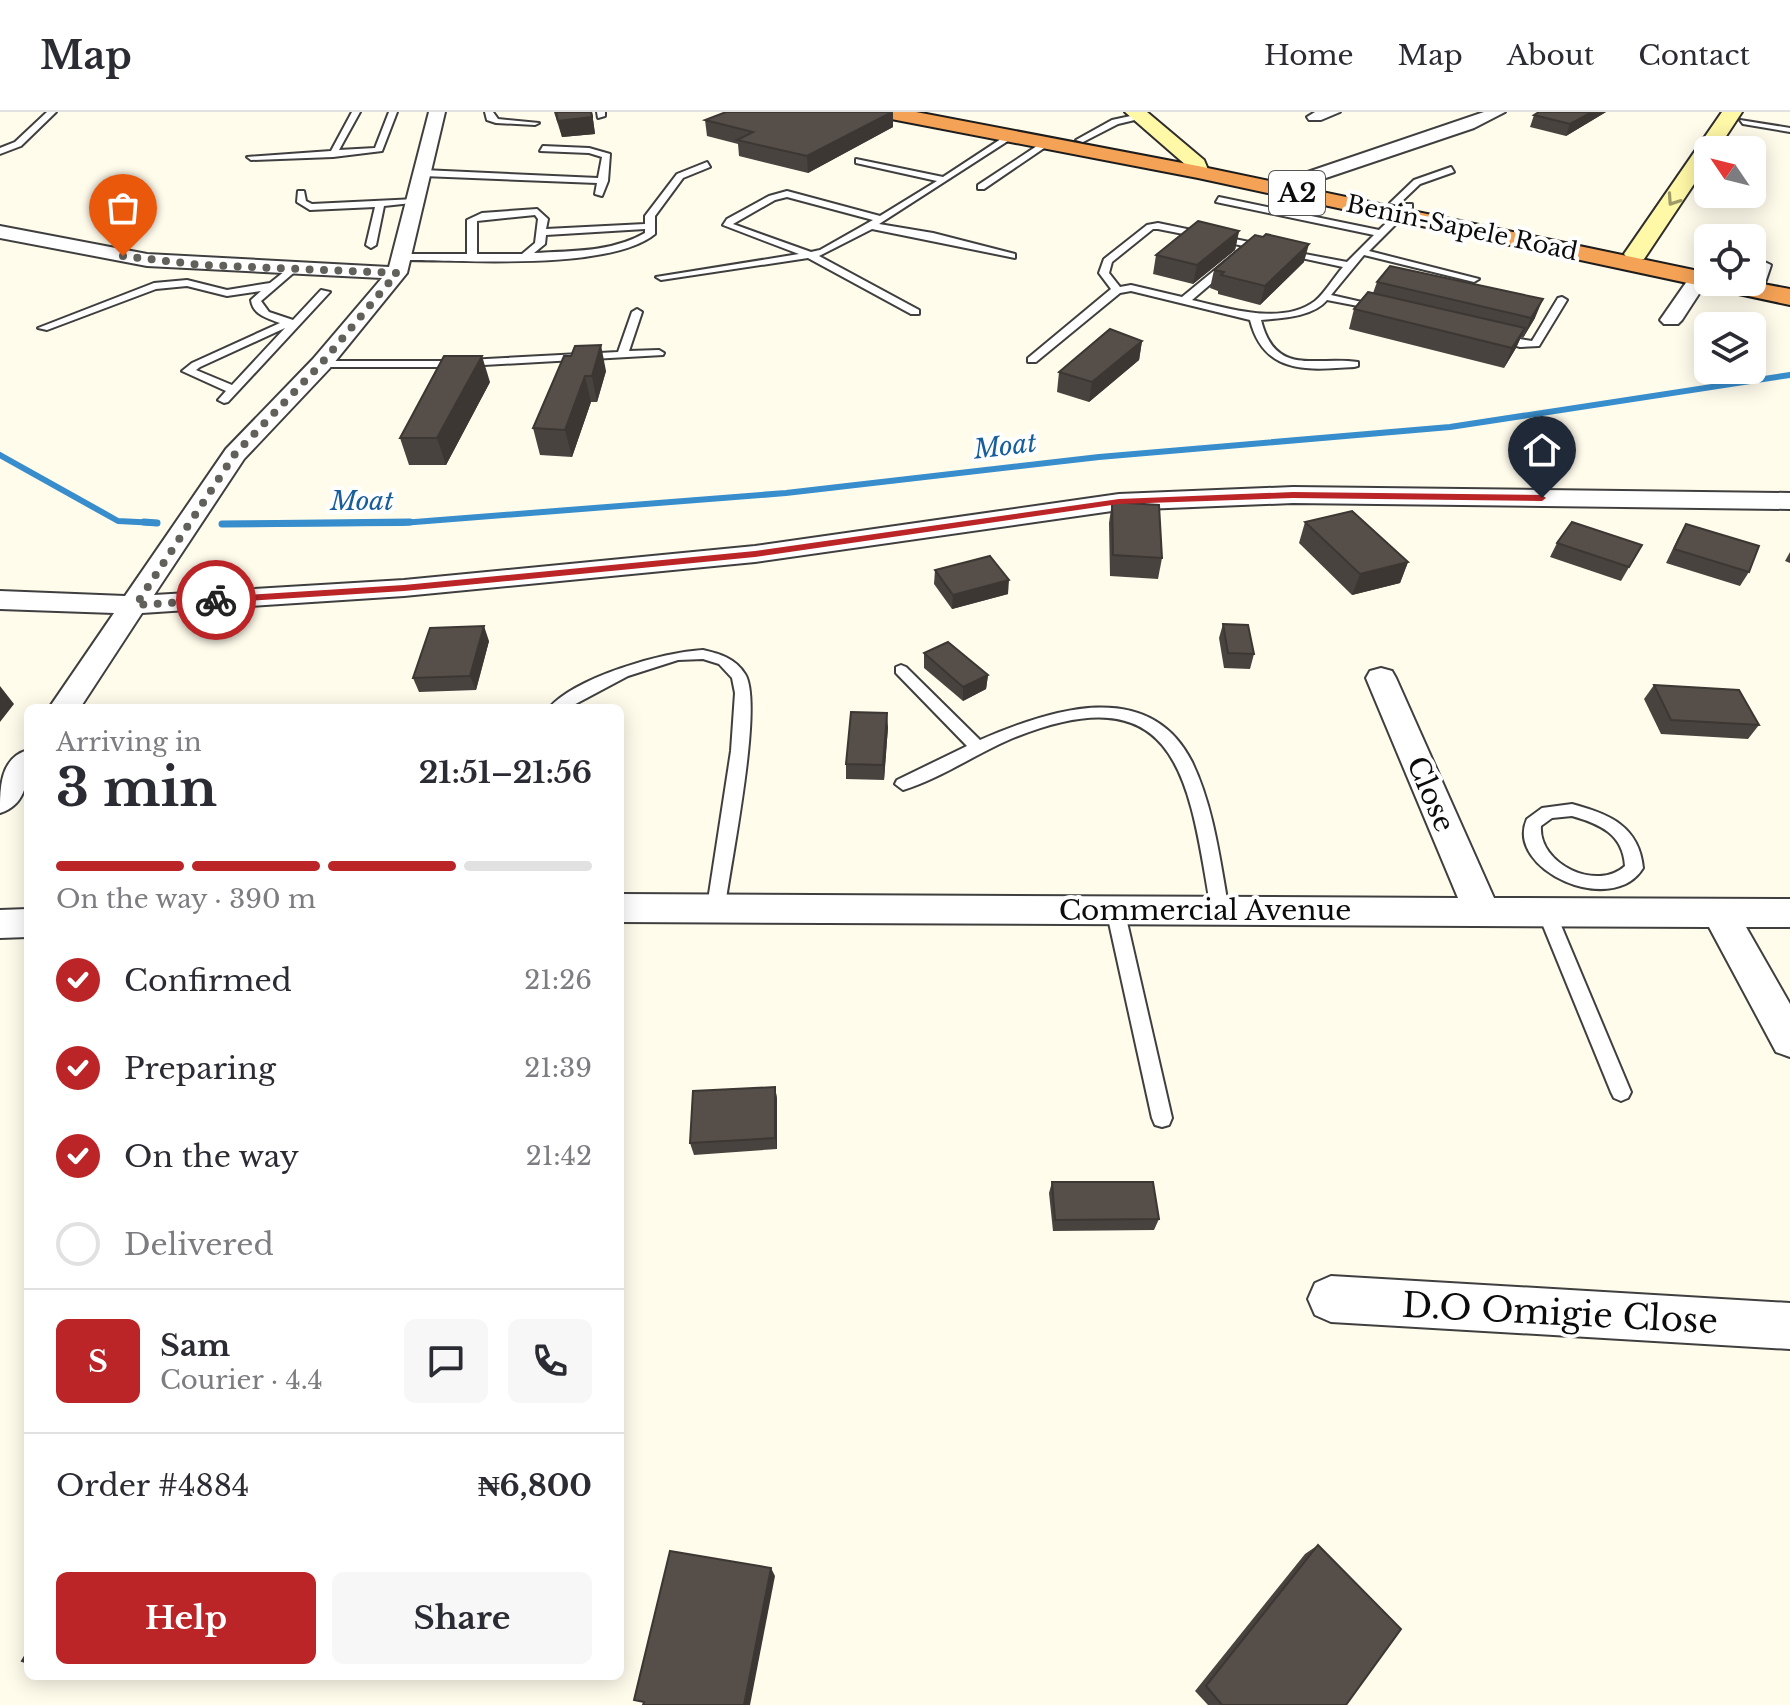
<!DOCTYPE html>
<html lang="en">
<head>
<meta charset="utf-8">
<style>
	:root { --surface:#fff; --page:#f7f7f7; --text:#2b2b33; --muted:#7c7c81; --line:#e1e1e2; --accent:#bb2528 }
	body { margin:0; font-family:"Libre Baskerville",serif; background:var(--page); color:var(--text); height:100vh; display:flex; flex-direction:column; font-size:30px; white-space:nowrap }
	* { box-sizing:border-box; margin:0 }
	p { font-size:26px; color:var(--muted) }
	.icon { flex:none; width:44px; height:44px; fill:none; stroke:currentColor; stroke-width:2; stroke-linecap:round; stroke-linejoin:round }
	.map { position:relative; flex:1; overflow:hidden }
	.side { position:absolute; left:24px; top:592px; width:600px; height:976px; display:flex; flex-direction:column; background:var(--surface); border-radius:12px; box-shadow:0 4px 20px #0003 }
	.side>* { flex:none }
	.needle { width:52px; rotate:305deg }
	.buttons { position:absolute; left:1694px; top:24px; display:grid; gap:16px }
	.buttons a { display:grid; place-items:center; width:72px; height:72px; border-radius:12px; background:var(--surface); box-shadow:0 4px 20px #0003; font-size:40px }
	.pin { position:absolute; display:grid; place-items:center; width:68px; height:68px; color:#fff; margin:-82px -34px; border-radius:50% 50% 50% 0; rotate:-45deg; box-shadow:0 0 8px #0007 }
	.pin .icon { rotate:45deg }
	.courier { position:absolute; display:grid; place-items:center; width:80px; height:80px; margin:-40px; border:6px solid #bb2528; border-radius:50%; background:#fff; color:#222; box-shadow:0 2px 10px #0007 }
	.head em { font-style:normal; font-weight:800 }
	.head div { display:flex; flex-direction:column-reverse }
	.head { display:flex; align-items:center; justify-content:space-between; height:136px; padding:0 32px }
	h1 { font-size:52px; font-weight:800; line-height:60px }
	.bar { display:grid; grid-template-columns:repeat(4,1fr); gap:12px 8px; align-content:center; height:96px; padding:0 32px }
	.bar i { height:10px; border-radius:6px; background:var(--line) }
	.bar .selected { background:var(--accent) }
	.bar p { grid-column:span 4 }
	.line { display:flex; align-items:center; gap:20px; padding:0 32px; border-top:2px solid var(--line) }
	.line div { flex:1 }
	.round { display:grid; place-items:center; flex:none; width:84px; height:84px; border-radius:12px; background:var(--page) }
	ol { padding:0 32px; list-style:none }
	li { display:flex; align-items:center; gap:24px; height:88px }
	li p { margin-inline-start:auto }
	li .icon { padding:8px; border-radius:50%; background:var(--accent); color:#fff; stroke-width:4 }
	li:last-child { color:var(--muted) }
	li i { width:44px; height:44px; border:4px solid var(--line); border-radius:50% }
	.action { display:flex; gap:16px; margin-top:auto; padding:16px 32px }
	.action a { flex:1; height:92px; border-radius:12px; background:var(--accent); color:#fff; font-size:32px; font-weight:800; line-height:92px; text-align:center }
	.action a+a { background:var(--page); color:var(--text) }
	header { display:flex; align-items:center; gap:48px; box-sizing:border-box; height:112px; padding:0 40px; background:var(--surface); border-bottom:2px solid var(--line) }
	header strong { font-size:38px }
	nav { display:flex; gap:44px; margin-inline-start:auto; font-size:28px }
	.map>svg:first-child { display:block }
	.lines { fill:none; stroke-linecap:round; stroke-linejoin:round }
	.stream-far1 { stroke:#388dcc; stroke-width:6 }
	.stream { stroke:#388dcc; stroke-width:7 }
	.lane-casing { stroke:#3f3f3f; stroke-width:4 }
	.street-casing { stroke:#3f3f3f; stroke-width:4 }
	.secondary-casing { stroke:#2e2e2e; stroke-width:4 }
	.highway-casing { stroke:#1d1d1d; stroke-width:4 }
	.lane { fill:#fff; fill-rule:evenodd }
	.street { fill:#fff; fill-rule:evenodd }
	.secondary { fill:#fff8a7; fill-rule:evenodd }
	.highway { fill:#f4a255; fill-rule:evenodd }
	.wall { fill:#49433f }
	.shaded-wall { fill:#3c3733 }
	.building { fill:#554e49; stroke:#3c3733; stroke-width:2 }
	.oneway { stroke:#9e9a69 }
	.route { fill:#bb2528 }
	.done { stroke:#61605a; stroke-width:8; stroke-dasharray:0 14.4 }
	.labels { text-anchor:middle; stroke-width:8; stroke-linejoin:round; paint-order:stroke }
	.far-street-label { font-size:24px; fill:#0c0c0c; stroke:#fff }
	.shield { fill:#fff; stroke:#555; stroke-width:2 }
	.shield-label { font-size:26px; font-weight:bold; fill:#0c0c0c }
	.far-water-label { font-size:26px; font-style:italic; fill:#175e9d; stroke:#fff }
	.street-label { font-size:28px; fill:#0c0c0c; stroke:#fff }
	.near-street-label { font-size:34px; fill:#0c0c0c; stroke:#fff }
</style>
</head>
<body>
<header>
<strong>Map</strong>
<nav><a>Home</a><a>Map</a><a>About</a><a>Contact</a></nav>
</header>
<div class="map">
<svg width="1790" height="1593" viewBox="0 0 1790 1593">
	<rect width="100%" height="100%" fill="#fffcec"/>
	<g class="lines">
		<!-- stream-far1 -->
		<g class="stream-far1">
			<polyline points="0,343 118,409 157,411"/>
			<polyline points="222,412 402,411 786,381 1099,345 1450,315 1790,263"/>
		</g>
		<!-- stream -->
		<g class="stream">
			<polyline points="144,410 157,411"/>
			<polyline points="222,412 410,410"/>
		</g>
		<defs>
			<g id="lane">
				<polygon points="47,0 56,0 21,34 0,42 0,36 15,30"/>
				<polygon points="352,0 360,0 339,38 375,36 389,0 397,0 382,39 333,45 251,48 247,45 331,39"/>
				<polygon points="485,0 493,0 498,7 539,11 535,13 496,11 487,8"/>
				<polygon points="597,0 605,0 605,4 598,6"/>
				<polygon points="1140,2 1143,6 1118,12 1083,30 1076,28 1112,8"/>
				<polygon points="1740,8 1790,16 1790,20 1743,12"/>
				<path d="M 1007,23 L 1014,25 L 879,112 L 933,121 L 1015,142 L 1015,146 L 872,117 L 819,144 L 919,198 L 919,202 L 911,202 L 808,146 L 661,168 L 656,165 L 799,142 L 723,113 L 727,107 L 769,84 L 787,79 L 880,104 L 937,69 L 856,51 L 856,47 L 943,65 ZM 787,85 L 873,108 L 820,138 L 811,140 L 733,112 L 775,88 Z"/>
				<polygon points="1043,30 1050,32 984,77 978,77 978,73"/>
				<polygon points="543,34 589,36 610,42 608,69 602,84 595,82 597,71 423,64 419,61 423,58 598,66 602,45 589,41 540,39"/>
				<path d="M 707,50 L 710,55 L 683,66 L 655,104 L 655,122 C 610,159 462,148 403,148 L 398,145 L 403,142 L 467,142 L 467,108 L 482,101 L 537,97 L 548,107 L 546,117 L 645,112 L 645,104 L 677,62 ZM 535,103 L 538,107 L 535,131 L 522,142 L 477,142 L 477,109 ZM 645,117 L 645,121 C 612,140 572,139 534,141 L 545,132 L 546,123 Z"/>
				<polygon points="1451,55 1454,60 1420,72 1398,93 1390,91 1414,68"/>
				<polygon points="298,79 304,79 306,89 312,92 416,87 421,90 384,94 376,133 371,136 366,133 375,95 310,98 297,90"/>
				<path d="M 1219,85 L 1379,118 L 1406,92 L 1412,92 L 1412,96 L 1369,139 L 1479,167 L 1474,170 L 1364,143 L 1331,183 L 1384,195 L 1384,199 L 1327,188 C 1313,205 1282,206 1261,208 C 1275,265 1315,244 1358,250 L 1358,254 L 1354,255 C 1308,258 1264,263 1250,208 L 1131,179 L 1120,181 L 1036,250 L 1028,250 L 1028,246 L 1111,177 L 1099,161 L 1104,147 L 1147,113 L 1158,111 L 1254,131 L 1254,135 L 1192,188 C 1227,196 1282,214 1315,189 C 1325,181 1334,165 1343,155 L 1278,141 L 1278,137 L 1347,150 L 1374,123 L 1216,90 ZM 1153,117 L 1158,117 L 1244,134 L 1182,185 L 1131,173 L 1120,175 L 1109,161 L 1112,150 Z"/>
				<polygon points="1752,144 1771,153 1765,171 1756,169 1761,154 1752,151"/>
				<path d="M 290,155 L 298,157 L 261,189 L 269,200 L 293,208 L 321,178 L 330,180 L 228,290 L 224,291 L 218,288 L 226,279 L 182,259 L 192,251 L 280,211 C 267,206 253,203 251,188 L 261,179 L 227,184 L 187,174 L 156,177 L 47,218 L 38,216 L 154,171 L 187,168 L 227,178 L 270,171 ZM 285,216 L 232,273 L 196,258 L 200,255 Z"/>
				<polygon points="1562,185 1567,188 1539,234 1520,235 1489,226 1494,223 1532,229 1558,186"/>
				<polygon points="637,197 642,200 629,239 659,238 664,241 663,243 449,255 321,255 315,252 321,249 449,249 618,240 632,200"/>
				<path d="M 703,538 C 720,542 735,546 745,562 C 764,591 730,753 725,795 L 722,800 L 710,800 L 707,795 L 731,639 L 735,581 L 732,566 L 719,552 L 703,547 L 678,548 L 628,564 L 568,596 L 549,596 C 576,565 663,540 703,538 Z"/>
				<path d="M 901,553 L 906,555 L 980,628 C 1049,598 1149,564 1192,650 C 1214,696 1220,749 1229,798 L 1226,803 L 1214,803 L 1211,798 C 1189,667 1179,559 1013,626 C 977,641 940,667 903,678 L 895,672 L 897,668 L 967,634 L 896,561 L 896,555 Z"/>
				<path d="M 1572,692 C 1609,702 1639,714 1643,756 C 1613,806 1504,758 1527,707 L 1542,696 ZM 1572,704 C 1600,712 1623,722 1625,754 C 1597,780 1538,752 1541,714 L 1552,706 Z"/>
				<polygon points="1115,790 1121,792 1124,797 1172,1006 1169,1013 1162,1015 1155,1013 1152,1006 1106,797 1109,792"/>
				<polygon points="1546,792 1552,794 1555,799 1631,980 1628,986 1621,989 1614,986 1611,980 1537,799 1540,794"/>
			</g>
			<g id="street">
				<polygon points="429,0 445,0 407,161 329,257 244,347 154,483 404,468 755,434 1119,382 1293,375 1790,381 1790,397 1293,391 1119,398 755,450 404,484 142,501 80,596 49,596 114,501 0,497 0,479 125,484 226,337 313,247 382,166 147,154 0,126 0,114 147,142 389,155"/>
				<polygon points="1315,0 1340,0 1321,8 1309,8 1307,5"/>
				<polygon points="1484,0 1505,0 1474,16 1302,74 1296,75 1287,70 1290,66"/>
				<polygon points="1699,160 1706,162 1708,168 1682,208 1678,212 1664,212 1660,208 1692,162"/>
				<polygon points="1381,556 1392,559 1396,566 1494,786 1790,787 1790,815 1746,815 1790,892 1790,945 1776,940 1709,815 620,810 620,782 1458,786 1366,566 1370,559"/>
				<path d="M 28,638 C 28,663 29,692 0,701 C 0,675 0,646 28,638 Z"/>
				<polygon points="28,797 28,825 0,826 0,798"/>
				<polygon points="1331,1164 1790,1191 1790,1237 1331,1210 1315,1203 1308,1187 1315,1171"/>
			</g>
			<g id="secondary">
				<polygon points="1125,0 1147,0 1204,48 1209,60 1205,64 1191,64 1187,54"/>
				<polygon points="1722,0 1742,0 1717,38 1708,38 1708,51 1644,147 1628,147 1624,142"/>
			</g>
			<polygon id="highway" points="876,0 916,0 1198,54 1708,161 1708,170 1752,170 1790,177 1790,193 1198,66 886,6"/>
		</defs>
		<!-- lane casing -->
		<use href="#lane" class="lane-casing"/>
		<!-- street casing -->
		<use href="#street" class="street-casing"/>
		<!-- secondary casing -->
		<use href="#secondary" class="secondary-casing"/>
		<!-- highway casing -->
		<use href="#highway" class="highway-casing"/>
		<!-- lane -->
		<use href="#lane" class="lane"/>
		<!-- street -->
		<use href="#street" class="street"/>
		<!-- secondary -->
		<use href="#secondary" class="secondary"/>
		<!-- highway -->
		<use href="#highway" class="highway"/>
	</g>
	<!-- wall -->
	<g class="wall">
		<polygon points="554,0 592,0 595,22 562,25"/>
		<polygon points="1539,0 1606,0 1566,24 1530,15 1534,3"/>
		<polygon points="705,8 893,15 808,61 739,44 738,32 707,24"/>
		<polygon points="1239,119 1235,138 1193,172 1153,162 1156,143"/>
		<polygon points="1304,150 1260,193 1218,182 1218,179 1210,176 1214,158"/>
		<polygon points="1377,170 1535,206 1523,226 1521,225 1516,236 1504,256 1349,217 1354,197 1373,181"/>
		<polygon points="1142,229 1139,248 1089,290 1057,280 1059,260"/>
		<polygon points="571,244 606,259 597,290 591,290 572,345 540,343 533,316"/>
		<polygon points="490,270 446,353 409,353 400,326"/>
		<polygon points="1112,390 1162,446 1158,467 1110,464 1109,411"/>
		<polygon points="1305,410 1408,450 1400,471 1352,483 1299,431"/>
		<polygon points="1686,412 1749,460 1740,474 1666,451 1678,426"/>
		<polygon points="1557,431 1642,433 1621,469 1550,445"/>
		<polygon points="1790,440 1790,451 1785,449"/>
		<polygon points="935,458 1008,482 952,497 934,472"/>
		<polygon points="1223,512 1254,542 1250,557 1224,556 1219,526"/>
		<polygon points="489,529 476,578 419,580 413,566"/>
		<polygon points="924,541 988,563 986,577 963,589 924,556"/>
		<polygon points="1654,573 1759,613 1748,627 1661,622 1644,587"/>
		<polygon points="888,615 884,668 846,667 846,652"/>
		<polygon points="775,975 777,987 777,1037 694,1043 690,1031"/>
		<polygon points="1052,1070 1159,1107 1154,1118 1053,1119 1049,1081"/>
		<polygon points="1318,1433 1346,1593 1208,1593 1195,1579 1305,1442"/>
	</g>
	<!-- shaded-wall -->
	<g class="shaded-wall">
		<polygon points="592,0 595,22 562,25 558,9"/>
		<polygon points="892,0 893,0 893,15 808,61 807,44"/>
		<polygon points="1592,0 1606,0 1566,24 1570,12"/>
		<polygon points="1239,119 1235,138 1193,172 1197,153"/>
		<polygon points="1309,132 1304,150 1260,193 1265,174"/>
		<polygon points="1543,187 1535,206 1523,226 1531,206"/>
		<polygon points="1525,216 1516,236 1504,256 1512,236"/>
		<polygon points="1142,229 1139,248 1089,290 1092,270"/>
		<polygon points="601,233 606,259 597,290 592,264"/>
		<polygon points="482,244 490,270 446,353 437,326"/>
		<polygon points="585,264 591,290 572,345 565,318"/>
		<polygon points="1408,450 1400,471 1352,483 1360,462"/>
		<polygon points="1009,468 1008,482 952,497 953,483"/>
		<polygon points="484,514 489,529 476,578 470,564"/>
		<polygon points="988,563 986,577 963,589 963,575"/>
		<polygon points="0,574 14,592 0,610"/>
		<polygon points="887,601 888,615 884,668 883,653"/>
		<polygon points="775,975 777,987 777,1037 775,1026"/>
		<polygon points="771,1456 775,1464 750,1593 744,1593"/>
	</g>
	<!-- building -->
	<g class="building">
		<polygon points="556,0 591,0 592,5 558,9"/>
		<polygon points="726,0 892,0 807,44 737,28 753,20 705,8"/>
		<polygon points="1539,0 1592,0 1570,12 1534,3"/>
		<polygon points="1198,109 1239,119 1197,153 1156,143"/>
		<polygon points="1266,122 1309,132 1265,174 1221,163 1224,160 1214,158 1255,123 1263,125"/>
		<polygon points="1390,154 1543,187 1531,206 1377,170"/>
		<polygon points="1368,180 1525,216 1512,236 1354,197"/>
		<polygon points="1110,217 1142,229 1092,270 1059,260"/>
		<polygon points="601,233 592,264 585,264 565,318 533,316 564,244 571,244 575,234"/>
		<polygon points="444,244 482,244 437,326 400,326"/>
		<polygon points="1112,390 1159,393 1162,446 1113,443"/>
		<polygon points="1352,399 1408,450 1360,462 1305,410"/>
		<polygon points="1572,410 1642,433 1629,455 1557,431"/>
		<polygon points="1686,412 1759,434 1749,460 1674,437"/>
		<polygon points="990,444 1009,468 953,483 935,458"/>
		<polygon points="1223,512 1248,513 1254,542 1228,541"/>
		<polygon points="484,514 470,564 413,566 430,516"/>
		<polygon points="948,530 988,563 963,575 924,541"/>
		<polygon points="1654,573 1739,578 1759,613 1671,608"/>
		<polygon points="851,600 887,601 883,653 846,652"/>
		<polygon points="775,975 775,1026 690,1031 693,979"/>
		<polygon points="1052,1070 1153,1070 1159,1107 1055,1108"/>
		<polygon points="1318,1433 1401,1517 1346,1593 1222,1593 1206,1574"/>
		<polygon points="670,1439 771,1456 744,1593 643,1593 644,1590 634,1588"/>
		<polygon points="28,1539 28,1551 22,1549"/>
	</g>
	<!-- one-way arrows -->
	<defs><path id="oneway-chevron" d="M-2-3.5L2.5 0L-2 3.5" fill="none" stroke-width="1.6" stroke-linecap="round" stroke-linejoin="round" transform="scale(2)"/></defs>
	<use class="oneway" href="#oneway-chevron" transform="translate(1673 88) rotate(124)"/>
	<!-- route -->
	<polygon class="route" points="1293,380 1542,383 1546,386 1542,389 1293,386 1119,392 755,445 404,479 216,491 210,488 216,485 404,473 755,439 1119,387"/>
	<g class="lines">
		<!-- done -->
		<polyline class="done" points="123,144 202,153 397,161 321,252 235,342 136,493 216,488"/>
	</g>
	<g class="labels">
		<!-- far-street labels -->
		<g class="far-street-label">
			<text transform="translate(1462 116) rotate(12)" y="8">Benin-Sapele Road</text>
		</g>
		<!-- shield labels -->
		<rect class="shield" x="1269" y="59" width="56" height="44" rx="6"/>
		<g class="shield-label">
			<text x="1297" y="90">A2</text>
		</g>
		<!-- far-water labels -->
		<g class="far-water-label">
			<text transform="translate(1005 334) rotate(-7)" y="9">Moat</text>
			<text x="362" y="398">Moat</text>
		</g>
		<!-- street labels -->
		<g class="street-label">
			<text transform="translate(1431 682) rotate(67)" y="10">Close</text>
			<text x="1205" y="808">Commercial Avenue</text>
		</g>
		<!-- near-street labels -->
		<g class="near-street-label">
			<text transform="translate(1560 1201) rotate(3)" y="12">D.O Omigie Close</text>
		</g>
	</g>
</svg>
<div class="buttons">
<a><svg class="needle" viewBox="-14 -14 28 28"><path d="M0-13l5 13h-10z" fill="#e53935"/><path d="M0 13l5-13h-10z" fill="#7c7c81"/></svg></a>
<a><svg class="icon" aria-label="locate" viewBox="0 0 24 24"><circle cx="12" cy="12" r="6"/><path d="M12 2v4M12 18v4M2 12h4M18 12h4"/></svg></a>
<a><svg class="icon" aria-label="layers" viewBox="0 0 24 24"><path d="M12 4l9 5-9 5-9-5zM3 14l9 5 9-5"/></svg></a>
</div>
<div class="pin" style="left:123px;top:144px;background:#ea580c"><svg class="icon" aria-label="bag" viewBox="0 0 24 24"><path d="M5 8h14l-1 12H6zM9 8a3 3 0 0 1 6 0"/></svg></div>
<div class="pin" style="left:1542px;top:386px;background:#1f2937"><svg class="icon" aria-label="home" viewBox="0 0 24 24"><path d="M3 11l9-7 9 7M6 9v11h12V9"/></svg></div>
<div class="courier" style="left:216px;top:488px"><svg class="icon" aria-label="bike" viewBox="0 0 24 24"><circle cx="6" cy="16" r="4"/><circle cx="18" cy="16" r="4"/><path d="M6 16l4-8h5l3 8M10 8l3 8H6M13 5h3"/></svg></div>
<section class="side">
<div class="head"><div><h1>3 min</h1><p>Arriving in</p></div><em>21:51–21:56</em></div>
<div class="bar"><i class="selected"></i><i class="selected"></i><i class="selected"></i><i></i><p>On the way · 390 m</p></div>
<ol>
<li><svg class="icon" aria-label="check" viewBox="0 0 24 24"><path d="M5 12l5 5 9-10"/></svg>Confirmed<p>21:26</p></li>
<li><svg class="icon" aria-label="check" viewBox="0 0 24 24"><path d="M5 12l5 5 9-10"/></svg>Preparing<p>21:39</p></li>
<li><svg class="icon" aria-label="check" viewBox="0 0 24 24"><path d="M5 12l5 5 9-10"/></svg>On the way<p>21:42</p></li>
<li><i></i>Delivered</li>
</ol>
<div class="line" style="height:144px"><b class="round" style="background:var(--accent);color:#fff">S</b><div><b>Sam</b><p>Courier · 4.4</p></div><a class="round"><svg class="icon" aria-label="chat" viewBox="0 0 24 24"><path d="M4 5h16v11H9l-5 4z"/></svg></a><a class="round"><svg class="icon" aria-label="phone" viewBox="0 0 24 24"><path d="M5 4h4l2 5-3 2q2 4 5 5l2-3 5 2v4C11 20 4 13 5 4z"/></svg></a></div>
<div class="line" style="height:104px"><div>Order #4884</div><b>₦6,800</b></div>
<div class="action"><a>Help</a><a>Share</a></div>
</section>
</div>
</body>
</html>
